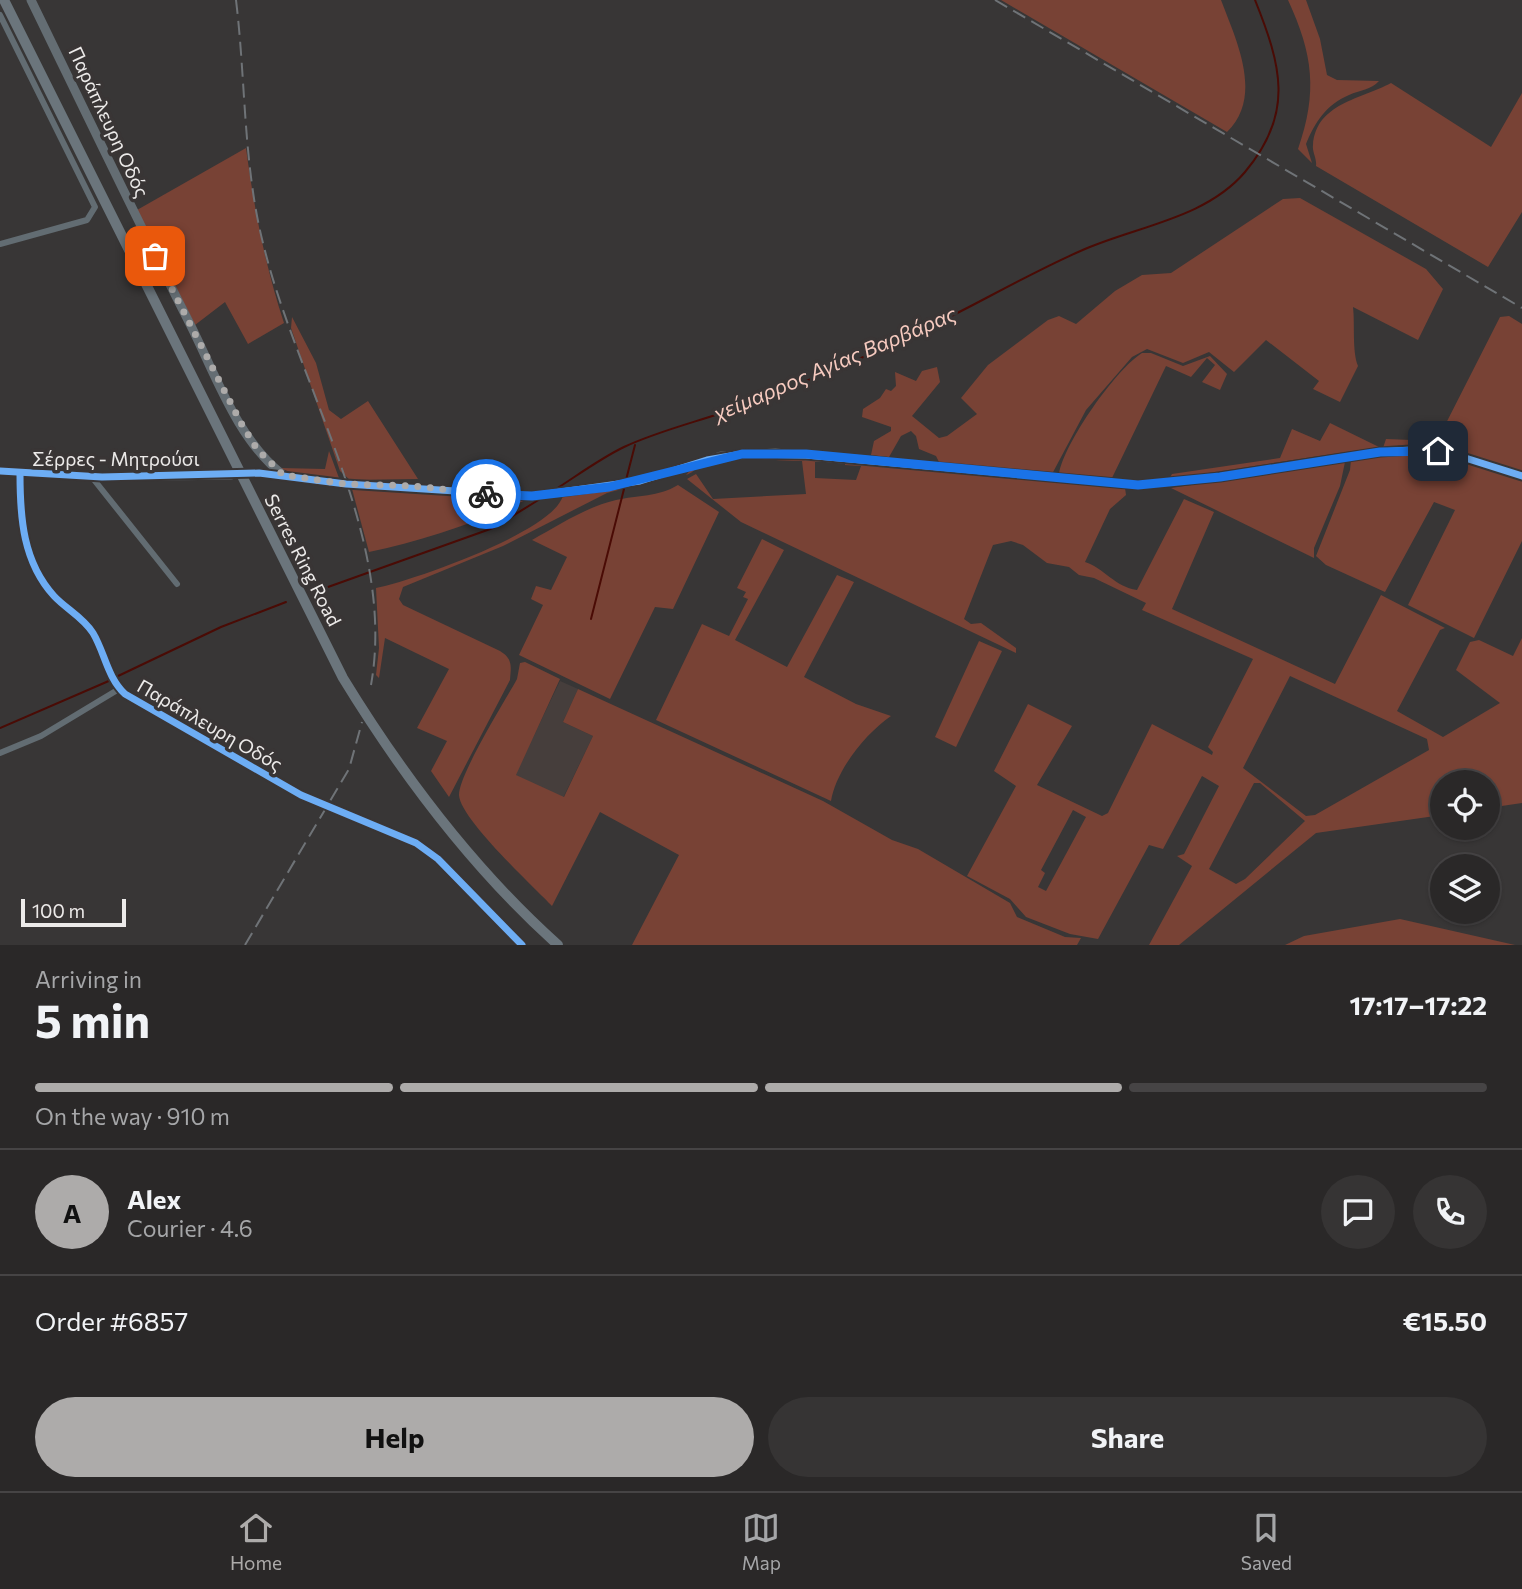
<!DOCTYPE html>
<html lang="en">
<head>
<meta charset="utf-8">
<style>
	:root { --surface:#2a2828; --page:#363434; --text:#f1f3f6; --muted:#a5a6a8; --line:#464445; --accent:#adabaa }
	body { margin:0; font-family:Commissioner,sans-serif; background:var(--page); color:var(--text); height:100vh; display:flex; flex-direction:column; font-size:26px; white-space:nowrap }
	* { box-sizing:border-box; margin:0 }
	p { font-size:23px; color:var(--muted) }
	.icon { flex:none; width:38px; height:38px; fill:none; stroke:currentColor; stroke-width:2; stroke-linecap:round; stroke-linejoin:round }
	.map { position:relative; height:945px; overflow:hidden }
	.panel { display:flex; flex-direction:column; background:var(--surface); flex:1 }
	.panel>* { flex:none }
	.tools { position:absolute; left:1430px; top:770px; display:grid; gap:14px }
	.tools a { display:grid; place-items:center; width:70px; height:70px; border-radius:50%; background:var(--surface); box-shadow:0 2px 5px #0004,0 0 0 2px var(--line); font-size:35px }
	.scale { position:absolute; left:21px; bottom:18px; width:105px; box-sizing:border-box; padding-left:7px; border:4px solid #eceae9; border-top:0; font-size:19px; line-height:24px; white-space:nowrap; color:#eceae9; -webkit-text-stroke:5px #393535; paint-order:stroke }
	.pin { position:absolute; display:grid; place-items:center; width:60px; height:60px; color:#fff; margin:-30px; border-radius:14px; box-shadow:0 4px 10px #0006 }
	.courier { position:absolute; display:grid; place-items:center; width:70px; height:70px; margin:-35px; border:5px solid #1a73e8; border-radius:50%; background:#fff; color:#222; box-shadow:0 2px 9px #0007 }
	.summary em { font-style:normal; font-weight:700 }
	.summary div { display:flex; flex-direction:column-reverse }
	.summary { display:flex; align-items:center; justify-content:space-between; height:119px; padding:0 35px }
	h1 { font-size:46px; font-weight:700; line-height:52px }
	.bar { display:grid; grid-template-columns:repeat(4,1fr); gap:10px 7px; align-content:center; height:84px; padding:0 35px }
	.bar i { height:9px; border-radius:5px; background:var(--line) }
	.bar .active { background:var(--accent) }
	.bar p { grid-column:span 4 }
	.line { display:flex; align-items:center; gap:18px; padding:0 35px; border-top:2px solid var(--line) }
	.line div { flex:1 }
	.round { display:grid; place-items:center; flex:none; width:74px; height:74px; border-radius:37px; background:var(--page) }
	.action { display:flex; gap:14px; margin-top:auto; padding:14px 35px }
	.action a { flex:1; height:80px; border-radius:42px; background:var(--accent); color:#111; font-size:28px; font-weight:700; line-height:80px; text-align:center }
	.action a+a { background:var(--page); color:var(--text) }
	.dock { display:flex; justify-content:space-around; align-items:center; height:98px; border-top:2px solid var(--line); background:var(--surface); font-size:19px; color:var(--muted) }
	.dock a { display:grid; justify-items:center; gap:4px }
	.dock .active { color:var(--accent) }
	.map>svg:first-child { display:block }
	.built { fill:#463e3c }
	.green { fill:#784235; fill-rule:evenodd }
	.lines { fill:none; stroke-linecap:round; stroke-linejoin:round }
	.stream { stroke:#4a0b05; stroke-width:2 }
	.street { stroke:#626c72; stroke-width:6 }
	.secondary { stroke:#646d73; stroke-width:9 }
	.primary { stroke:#6b757c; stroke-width:10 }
	.rail { stroke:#6f7377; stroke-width:2; stroke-dasharray:14 7; stroke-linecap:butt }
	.cycleway-casing { stroke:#393535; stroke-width:11 }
	.cycleway { stroke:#6dadf4; stroke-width:7 }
	.done { stroke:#adabaa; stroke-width:7; stroke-dasharray:0 12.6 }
	.route { stroke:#1a73e8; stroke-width:9 }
	.labels { text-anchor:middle; stroke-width:7; stroke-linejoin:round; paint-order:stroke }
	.street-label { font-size:19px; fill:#eceae9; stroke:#393535 }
	.water-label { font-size:21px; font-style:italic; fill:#f6cabf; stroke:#393535 }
</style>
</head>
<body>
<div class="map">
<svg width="1522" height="945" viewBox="0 0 1522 945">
	<rect width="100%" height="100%" fill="#383636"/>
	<!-- built -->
	<polygon class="built" points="560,681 578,689 563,722 593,736 563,798 515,775"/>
	<!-- green -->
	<g class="green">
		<path d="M 1001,0 L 1221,0 C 1236,40 1264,96 1227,132 Z"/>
		<path d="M 1288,0 L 1306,0 L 1320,39 L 1327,75 L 1337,80 L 1379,81 C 1371,90 1360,90 1349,95 C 1326,105 1315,122 1306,144 L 1312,163 L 1298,149 C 1318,92 1313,54 1288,0 Z"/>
		<path d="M 1391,83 L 1491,147 L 1522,93 L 1522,212 L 1488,267 L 1316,166 C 1317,158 1312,152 1313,145 C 1316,103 1362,99 1391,83 Z"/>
		<path d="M 246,148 C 254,208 265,265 284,323 L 248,344 L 225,302 L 195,325 L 137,210 Z"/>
		<path d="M 1300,198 L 1426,269 L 1443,289 L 1418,340 L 1353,307 C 1355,325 1352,351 1358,366 L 1340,402 L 1313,389 L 1319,381 L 1266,340 L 1234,372 L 1209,352 L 1183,363 L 1147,349 L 1132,357 L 1086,410 L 1051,476 L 939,462 L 936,456 L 919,449 L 916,436 L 911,431 L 901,436 L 889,457 L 871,455 L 874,441 L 891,431 L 891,427 L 862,417 L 863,409 L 880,398 L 886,389 L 891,391 L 896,386 L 895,372 L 916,381 L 922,371 L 937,367 L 940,382 L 912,416 L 939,438 L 947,436 L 977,414 L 961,398 L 988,365 L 1048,320 L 1059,316 L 1076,324 L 1115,291 L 1142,275 L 1171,273 L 1283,199 Z"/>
		<path d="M 1509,316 L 1522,324 L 1522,473 C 1477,458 1431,438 1383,448 L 1386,439 L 1437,441 L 1500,317 Z"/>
		<polygon points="292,317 316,363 329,410 341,419 368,401 418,479 350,480 340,471 291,328"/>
		<path d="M 1142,353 L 1151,353 L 1183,366 L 1210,356 L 1227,374 L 1220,390 L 1202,382 L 1215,365 L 1207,358 L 1191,377 L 1166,366 L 1111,480 L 1059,474 C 1064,443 1116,369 1142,353 Z"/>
		<polygon points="1330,423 1379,447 1169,479 1172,474 1280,458 1292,429 1320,441"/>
		<polygon points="329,451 339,478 292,473 280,468 325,469"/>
		<polygon points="1408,453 1445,456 1522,480 1522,541 1474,638 1408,605 1455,510 1434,502 1385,592 1326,565 1316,556 1350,470 1351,460"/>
		<path d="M 766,456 L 834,460 L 815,462 L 815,478 L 856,480 L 861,466 L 845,465 L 845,461 L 1125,488 L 1126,495 L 1110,509 L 1085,562 C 1104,568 1115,587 1137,590 L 1184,499 L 1214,512 L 1172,609 L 1335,684 L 1381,595 L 1445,628 L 1440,630 L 1397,711 L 1443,737 L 1500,703 L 1456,670 L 1470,642 L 1479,640 L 1513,656 L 1522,638 L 1522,803 L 1488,808 L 1488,782 L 1442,782 L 1442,815 L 1316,833 L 1179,945 L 1149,945 L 1192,866 L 1177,856 L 1184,854 L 1219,786 L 1202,776 L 1163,849 L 1149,845 L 1098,939 L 1070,934 L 1026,917 L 1010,899 L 967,876 L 1016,786 L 994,771 L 1028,704 L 1072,726 L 1037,785 L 1102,816 L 1108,813 L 1152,724 L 1212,755 L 1213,752 L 1208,747 L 1253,659 L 1142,610 L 1146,603 L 1094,578 L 1079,575 L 1069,567 L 1047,563 L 1023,545 L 1011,541 L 993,545 L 964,619 L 971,624 L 981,623 L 1016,648 L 1016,653 L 741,522 L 687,479 L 696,474 L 713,499 L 806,494 L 802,461 C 775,461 722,453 698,467 C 694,470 692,473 686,475 C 704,454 741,457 766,456 ZM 1290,676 L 1427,739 L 1429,750 L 1315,815 L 1306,816 L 1243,768 ZM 1254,783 L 1260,783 L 1305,821 L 1245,879 L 1236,884 L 1209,869 ZM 1073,810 L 1086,817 L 1046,891 L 1038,887 L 1045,873 L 1041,870 Z"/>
		<polygon points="1345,462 1340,486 1314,548 1314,558 1171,488"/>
		<path d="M 655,480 L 607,493 L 503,546 L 403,587 L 399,599 L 403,605 L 500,651 C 513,659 511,666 510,680 L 449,797 L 431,771 L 447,741 L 417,728 L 449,669 L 385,638 L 379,678 L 376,675 L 379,648 L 376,588 C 411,581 556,531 563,495 L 613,490 Z"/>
		<path d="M 678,485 L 719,512 L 673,609 L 655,607 L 610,699 L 519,655 L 543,605 L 531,599 L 536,586 L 551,590 L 567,557 L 532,540 C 559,525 586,507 616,500 C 638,495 658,497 678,485 Z"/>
		<path d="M 352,489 L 530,498 C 478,522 426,540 369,552 Z"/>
		<path d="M 762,539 L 784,550 L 735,640 L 787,667 L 837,575 L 854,582 L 804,677 L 856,704 L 891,716 C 866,733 836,770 831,801 L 656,720 L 702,624 L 729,636 L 748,599 L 743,597 L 746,592 L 737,588 Z"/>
		<polygon points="979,641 1002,651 956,747 935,737"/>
		<path d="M 525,662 L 560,679 L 516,775 L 564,797 L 593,736 L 563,722 L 578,689 L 823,801 L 892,840 L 918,849 L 1010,903 L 1017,917 L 1065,937 L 1081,938 L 1077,945 L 632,945 L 679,855 L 600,812 L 552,906 C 533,886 460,819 459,795 C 459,774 505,701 517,679 L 520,663 Z"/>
		<polygon points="1400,919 1515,945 1285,945 1304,936"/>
	</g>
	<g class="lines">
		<!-- stream -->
		<g class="stream">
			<polyline points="626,480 635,445"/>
			<path d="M 556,489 C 578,475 601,458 624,447 C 660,430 701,421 739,407 C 791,388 844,366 895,343 C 960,315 1020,277 1085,249 C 1138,226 1206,218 1245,172 C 1295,113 1281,65 1255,0"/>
			<polyline points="328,587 493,528 540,499"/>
			<polyline points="591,619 624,489"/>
			<polyline points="116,677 221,627 286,602"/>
			<polyline points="0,728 111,680"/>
		</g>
		<!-- street -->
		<g class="street">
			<polyline points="0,15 95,207 87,220 0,244"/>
			<polyline points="91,476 177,584"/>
			<polyline points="0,753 41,736 119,689"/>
		</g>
		<!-- secondary -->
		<g class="secondary">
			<path d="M 31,0 C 84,109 136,218 191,326 C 216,376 238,440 283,475"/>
			<polyline points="0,471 102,477 231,475"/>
			<polyline points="259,473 346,484 532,496 640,481 721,456 775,453 1138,485 1220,477 1380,452 1426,449 1459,456 1522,476"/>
			<path d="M 20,474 C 20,518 23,562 54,596 C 66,609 83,617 93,633 C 105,653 107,677 125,694 L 301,795 L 416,843 L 438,859 L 522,945"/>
		</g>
		<!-- primary -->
		<path class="primary" d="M 4,0 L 343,678 C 403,776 472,868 558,945"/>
		<!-- rail -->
		<g class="rail">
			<path d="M 236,0 C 246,82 243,167 264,247 C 299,388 397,539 371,685"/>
			<polyline points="995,0 1522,308"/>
			<polyline points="245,945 349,769 362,722"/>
		</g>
		<defs>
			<g id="cycleway">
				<polyline points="0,471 102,477 259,473 346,484 532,496 640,481 707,460 742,454 806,455 1138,485 1220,477 1380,452 1426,449 1459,456 1522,476"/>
				<path d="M 20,474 C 20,518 23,562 54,596 C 66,609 83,617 93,633 C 105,653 107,677 125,694 L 301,795 L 416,843 L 438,859 L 522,945"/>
			</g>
		</defs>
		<!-- cycleway casing -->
		<use href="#cycleway" class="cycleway-casing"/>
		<!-- cycleway -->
		<use href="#cycleway" class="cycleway"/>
	</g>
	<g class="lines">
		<!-- done -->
		<polyline class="done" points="155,256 241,423 257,449 283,475 346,484 414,486 486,494"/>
		<!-- route -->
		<polyline class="route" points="486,494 532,496 609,487 742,454 806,454 1138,485 1220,477 1380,452 1438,451"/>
	</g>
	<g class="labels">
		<!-- street labels -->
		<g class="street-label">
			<text transform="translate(109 122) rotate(65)" y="7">Παράπλευρη Οδός</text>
			<text x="116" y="466">Σέρρες - Μητρούσι</text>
			<text transform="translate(303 560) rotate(63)" y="7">Serres Ring Road</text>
			<text transform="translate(210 725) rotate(30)" y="7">Παράπλευρη Οδός</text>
		</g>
		<!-- water labels -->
		<g class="water-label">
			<text transform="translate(835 364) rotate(-23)" y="7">χείμαρρος Αγίας Βαρβάρας</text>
		</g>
	</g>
</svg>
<div class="tools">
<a><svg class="icon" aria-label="locate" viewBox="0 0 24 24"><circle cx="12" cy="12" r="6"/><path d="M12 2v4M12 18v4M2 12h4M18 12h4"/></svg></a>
<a><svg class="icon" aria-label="layers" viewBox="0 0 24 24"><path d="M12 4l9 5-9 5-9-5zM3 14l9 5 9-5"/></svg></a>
</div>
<div class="scale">100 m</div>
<div class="pin" style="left:155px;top:256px;background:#ea580c"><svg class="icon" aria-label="bag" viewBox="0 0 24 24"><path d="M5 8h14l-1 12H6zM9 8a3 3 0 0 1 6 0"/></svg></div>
<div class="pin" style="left:1438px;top:451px;background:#1f2937"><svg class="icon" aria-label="home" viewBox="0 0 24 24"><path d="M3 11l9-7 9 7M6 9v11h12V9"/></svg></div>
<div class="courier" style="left:486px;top:494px"><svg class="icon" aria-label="bike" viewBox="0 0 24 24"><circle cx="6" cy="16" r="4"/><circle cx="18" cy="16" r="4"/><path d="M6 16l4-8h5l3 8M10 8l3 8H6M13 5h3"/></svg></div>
</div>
<section class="panel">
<div class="summary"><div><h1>5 min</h1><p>Arriving in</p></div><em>17:17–17:22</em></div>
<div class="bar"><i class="active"></i><i class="active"></i><i class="active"></i><i></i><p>On the way · 910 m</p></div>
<div class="line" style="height:126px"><b class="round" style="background:var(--accent);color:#111">A</b><div><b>Alex</b><p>Courier · 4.6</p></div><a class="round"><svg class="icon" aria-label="chat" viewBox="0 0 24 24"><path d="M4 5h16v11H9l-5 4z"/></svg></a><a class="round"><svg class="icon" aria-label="phone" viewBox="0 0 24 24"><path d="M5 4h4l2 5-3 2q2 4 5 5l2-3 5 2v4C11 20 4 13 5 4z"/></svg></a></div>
<div class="line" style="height:91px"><div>Order #6857</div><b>€15.50</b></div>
<div class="action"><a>Help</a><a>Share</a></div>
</section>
<nav class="dock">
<a class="active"><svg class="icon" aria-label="home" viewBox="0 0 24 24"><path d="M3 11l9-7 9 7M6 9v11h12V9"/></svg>Home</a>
<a><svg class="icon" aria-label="map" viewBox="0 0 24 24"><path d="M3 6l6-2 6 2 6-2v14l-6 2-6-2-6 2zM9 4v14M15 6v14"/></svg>Map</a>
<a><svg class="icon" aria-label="saved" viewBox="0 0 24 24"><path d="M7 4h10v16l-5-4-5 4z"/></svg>Saved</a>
</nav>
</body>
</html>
